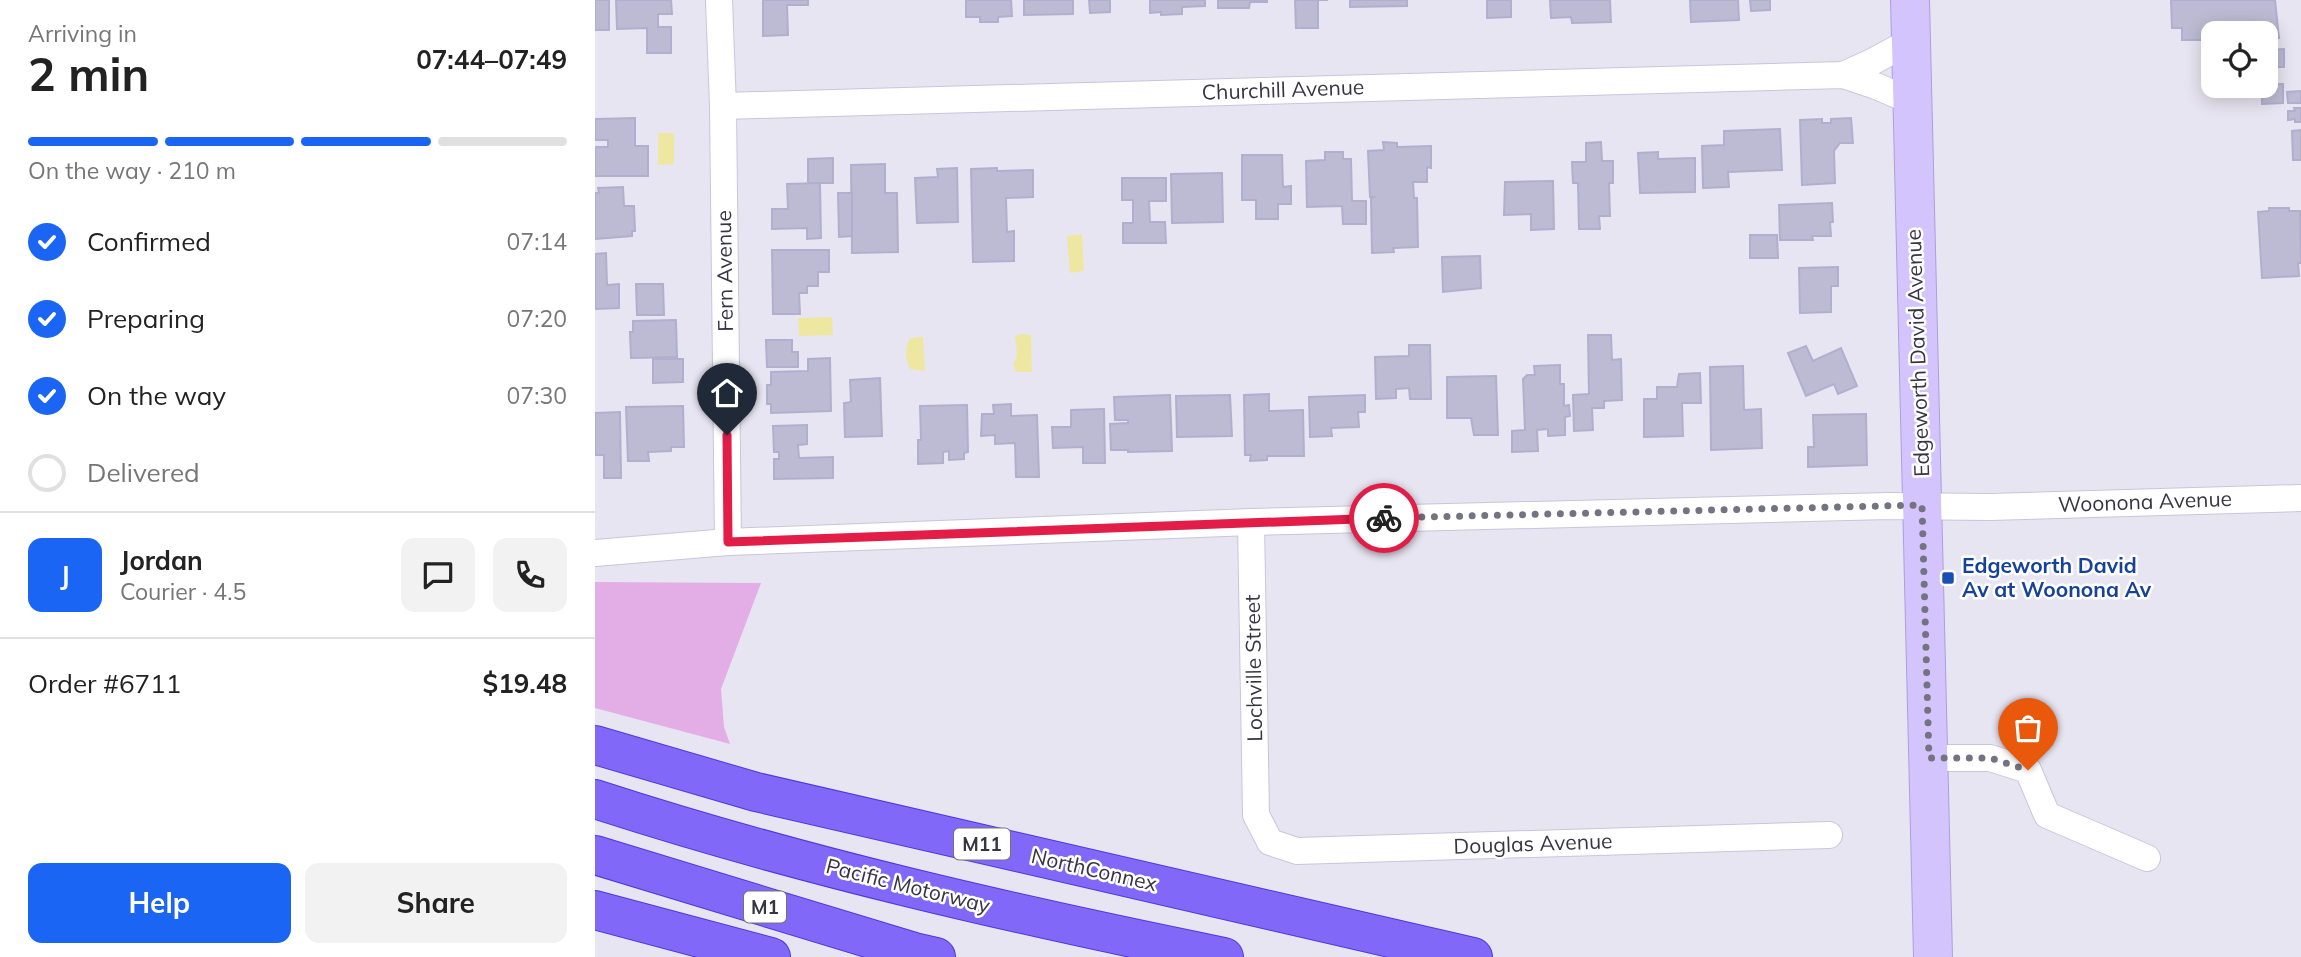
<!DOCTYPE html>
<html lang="en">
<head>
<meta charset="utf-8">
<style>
	:root { --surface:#fff; --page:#f2f2f2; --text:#222; --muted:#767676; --line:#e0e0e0; --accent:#1a65f3 }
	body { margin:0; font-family:Mulish,sans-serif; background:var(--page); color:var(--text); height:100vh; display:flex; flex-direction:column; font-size:26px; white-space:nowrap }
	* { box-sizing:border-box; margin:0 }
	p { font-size:23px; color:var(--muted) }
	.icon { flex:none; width:38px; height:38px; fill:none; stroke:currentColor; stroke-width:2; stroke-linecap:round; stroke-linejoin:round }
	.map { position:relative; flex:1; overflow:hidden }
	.panel { display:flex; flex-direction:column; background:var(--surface); width:595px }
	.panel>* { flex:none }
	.tools { position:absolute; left:1606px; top:21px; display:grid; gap:14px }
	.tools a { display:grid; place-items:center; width:77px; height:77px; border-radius:14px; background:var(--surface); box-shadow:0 4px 18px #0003; font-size:35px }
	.pin { position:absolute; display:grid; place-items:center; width:60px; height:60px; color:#fff; margin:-72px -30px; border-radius:50% 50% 50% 0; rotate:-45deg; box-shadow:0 0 7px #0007 }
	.pin .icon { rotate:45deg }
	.courier { position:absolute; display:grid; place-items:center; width:70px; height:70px; margin:-35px; border:5px solid #e11d48; border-radius:50%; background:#fff; color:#222; box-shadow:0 2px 9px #0007 }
	.overview em { font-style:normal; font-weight:700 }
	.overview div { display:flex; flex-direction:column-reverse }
	.overview { display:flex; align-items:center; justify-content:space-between; height:119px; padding:0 28px }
	h1 { font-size:46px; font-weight:700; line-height:52px }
	.bar { display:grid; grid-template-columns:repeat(4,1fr); gap:10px 7px; align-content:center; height:84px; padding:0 28px }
	.bar i { height:9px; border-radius:5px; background:var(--line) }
	.bar .on { background:var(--accent) }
	.bar p { grid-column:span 4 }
	.line { display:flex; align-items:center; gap:18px; padding:0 28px; border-top:2px solid var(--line) }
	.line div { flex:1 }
	.round { display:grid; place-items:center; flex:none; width:74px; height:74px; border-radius:14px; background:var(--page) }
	ol { padding:0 28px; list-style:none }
	li { display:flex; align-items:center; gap:21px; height:77px }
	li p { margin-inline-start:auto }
	li .icon { padding:7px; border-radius:50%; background:var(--accent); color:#fff; stroke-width:4 }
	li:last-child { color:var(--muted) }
	li i { width:38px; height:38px; border:4px solid var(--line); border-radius:50% }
	.cta { display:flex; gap:14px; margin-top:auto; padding:14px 28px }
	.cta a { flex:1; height:80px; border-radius:14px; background:var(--accent); color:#fff; font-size:28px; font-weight:700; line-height:80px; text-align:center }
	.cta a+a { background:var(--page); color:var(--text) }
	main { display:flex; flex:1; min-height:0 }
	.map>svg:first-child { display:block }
	.green { fill:#e3aee5 }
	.water { fill:#eee7a2 }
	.building { fill:#bdbbd3; stroke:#b2aece; stroke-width:2 }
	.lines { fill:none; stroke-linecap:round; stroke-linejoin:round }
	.minor-casing { stroke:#c9c5db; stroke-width:28 }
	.secondary-casing { stroke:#ad9edd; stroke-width:40 }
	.motorway-casing { stroke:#4e38d8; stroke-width:40 }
	.minor { stroke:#fff; stroke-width:26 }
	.secondary { stroke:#d3c4fd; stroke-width:38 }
	.motorway { stroke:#8168f9; stroke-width:38 }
	.done { stroke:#747381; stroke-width:7; stroke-dasharray:0 12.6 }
	.route { stroke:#e11d48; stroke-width:9 }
	.transit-dot { fill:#1a4fb4; stroke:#fff; stroke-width:2.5 }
	.labels { text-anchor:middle; stroke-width:5; stroke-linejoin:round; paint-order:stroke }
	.shield { fill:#fff; stroke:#72727c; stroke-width:2 }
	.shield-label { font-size:19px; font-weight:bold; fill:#363544 }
	.street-label { font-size:21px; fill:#363544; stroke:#fff }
	.transit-label { font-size:21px; font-weight:bold; fill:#164399; stroke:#fff; text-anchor:start }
</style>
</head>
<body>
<main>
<section class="panel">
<div class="overview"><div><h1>2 min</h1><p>Arriving in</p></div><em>07:44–07:49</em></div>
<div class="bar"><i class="on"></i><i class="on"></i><i class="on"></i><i></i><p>On the way · 210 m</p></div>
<ol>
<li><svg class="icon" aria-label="check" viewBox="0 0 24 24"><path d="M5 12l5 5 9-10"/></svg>Confirmed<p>07:14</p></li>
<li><svg class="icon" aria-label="check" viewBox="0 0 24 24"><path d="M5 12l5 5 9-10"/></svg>Preparing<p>07:20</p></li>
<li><svg class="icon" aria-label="check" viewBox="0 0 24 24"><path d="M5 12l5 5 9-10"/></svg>On the way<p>07:30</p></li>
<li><i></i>Delivered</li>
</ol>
<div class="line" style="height:126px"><b class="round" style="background:var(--accent);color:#fff">J</b><div><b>Jordan</b><p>Courier · 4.5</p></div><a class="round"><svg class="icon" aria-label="chat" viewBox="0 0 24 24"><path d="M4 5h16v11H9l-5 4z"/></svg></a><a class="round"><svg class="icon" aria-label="phone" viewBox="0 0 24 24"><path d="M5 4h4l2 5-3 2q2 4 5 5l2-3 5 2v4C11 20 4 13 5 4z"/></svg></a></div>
<div class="line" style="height:91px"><div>Order #6711</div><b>$19.48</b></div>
<div class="cta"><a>Help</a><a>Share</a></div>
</section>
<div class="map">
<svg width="1706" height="957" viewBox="0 0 1706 957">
	<rect width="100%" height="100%" fill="#e8e5f2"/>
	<!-- green -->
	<polygon class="green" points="0,582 166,583 126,689 129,727 135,744 0,708"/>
	<!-- water -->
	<g class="water">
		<polygon points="63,133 79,133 79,164 63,165"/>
		<polygon points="487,234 489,271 475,273 472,236"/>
		<polygon points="237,317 238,335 204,336 203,318"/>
		<polygon points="427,334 436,335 437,372 421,372 418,364 422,356 420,336"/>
		<path d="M 322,337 L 328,337 L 330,371 L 315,369 C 310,359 310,350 314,339 Z"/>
	</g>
	<!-- building -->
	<g class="building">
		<rect x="0" y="0" width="14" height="30"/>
		<polygon points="21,0 76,0 77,14 63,14 63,27 76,27 76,53 52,53 52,28 22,29"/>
		<polygon points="168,0 213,0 213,5 192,5 193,35 168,36"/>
		<polygon points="371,0 416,0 417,16 403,17 403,22 385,22 385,17 371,17"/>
		<polygon points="429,0 478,0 478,14 429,15"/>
		<polygon points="494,0 515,0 515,12 495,13"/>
		<polygon points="555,0 610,0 610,6 587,7 587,14 566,15 566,12 555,13"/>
		<polygon points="623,0 672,0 672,2 655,2 654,8 623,8"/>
		<polygon points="700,0 733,0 723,0 723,28 701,28"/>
		<polygon points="755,0 812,0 812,6 755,7"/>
		<polygon points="892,0 916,0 916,17 892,18"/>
		<polygon points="955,0 1015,0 1016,22 977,23 976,17 956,18"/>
		<polygon points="1095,0 1143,0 1144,20 1096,22"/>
		<polygon points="1155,0 1175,0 1175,10 1156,11"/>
		<polygon points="1576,0 1680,0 1684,38 1671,38 1671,33 1619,33 1619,40 1587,40 1587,28 1577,28"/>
		<polygon points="1689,49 1689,67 1680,67 1680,74 1676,74 1676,84 1688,84 1688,103 1667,104 1667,97 1627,96 1627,86 1671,86 1671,50"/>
		<polygon points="1706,91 1706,103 1693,103 1692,92"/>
		<polygon points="1699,108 1706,108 1706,122 1700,122 1700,119 1693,120 1693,111 1700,111"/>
		<polygon points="40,118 40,146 53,146 53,176 0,176 0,147 13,147 13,140 0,140 0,119"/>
		<polygon points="1256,118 1258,143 1245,143 1239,151 1240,183 1207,185 1205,120 1227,119 1227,123 1236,123 1236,119"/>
		<polygon points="1185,129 1187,170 1133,172 1134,187 1108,188 1107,146 1129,145 1129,131"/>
		<polygon points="1706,130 1706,160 1698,160 1697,131"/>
		<polygon points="788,142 802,143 802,147 836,146 836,168 832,167 832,182 818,182 819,198 822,198 823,247 798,248 799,252 777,253 776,199 779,197 775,197 773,151 789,150"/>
		<polygon points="1006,142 1007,161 1018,161 1018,183 1014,183 1015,216 1004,216 1005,229 984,229 983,183 978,183 977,162 991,162 991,143"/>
		<polygon points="730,152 748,152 748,159 756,159 757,201 771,201 771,224 748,224 747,206 712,207 711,161 730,160"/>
		<polygon points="1063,152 1063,159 1100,158 1100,192 1045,193 1043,153"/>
		<polygon points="647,155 687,155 688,187 696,186 696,204 683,204 683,219 661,219 661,200 647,200"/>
		<polygon points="238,158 238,183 213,183 213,159"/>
		<polygon points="290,164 290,193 302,193 303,252 257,253 256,165"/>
		<polygon points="362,168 363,222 322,223 320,178 343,177 342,169"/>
		<polygon points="402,168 402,171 438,170 438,197 411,198 412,232 419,231 419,261 378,262 376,169"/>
		<polygon points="627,173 628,222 577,223 576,174"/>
		<polygon points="527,178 571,178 571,201 554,201 555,222 570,222 571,243 528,243 528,223 538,223 538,200 527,200"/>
		<polygon points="958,181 959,229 936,230 936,214 909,215 910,182"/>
		<polygon points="225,183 226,238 212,239 212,228 177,229 177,209 193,209 192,184"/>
		<polygon points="28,187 29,206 39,206 40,231 37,231 37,236 0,239 0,193 4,193 3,188"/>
		<polygon points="243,193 257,193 257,236 244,237"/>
		<polygon points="1237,203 1238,222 1235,222 1236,236 1217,236 1218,240 1185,240 1184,205"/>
		<polygon points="1674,208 1694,208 1694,211 1705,211 1706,263 1703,263 1704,276 1667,278 1663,212 1674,211"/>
		<polygon points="1155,235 1182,235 1183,258 1155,258"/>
		<polygon points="177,250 234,250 234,272 223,272 223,286 212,286 212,293 204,293 205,314 178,314"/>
		<polygon points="11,253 12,285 24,284 24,308 0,309 0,254"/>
		<polygon points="885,256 886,288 848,292 847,257"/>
		<polygon points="1243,267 1243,286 1236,286 1236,312 1205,313 1204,268"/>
		<polygon points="41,284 68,284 69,315 42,315"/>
		<polygon points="81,320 82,357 36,358 35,332 38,332 38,321"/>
		<polygon points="993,335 1016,335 1017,360 1026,359 1027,400 1009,401 1009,408 997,408 998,430 979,431 978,395 994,394"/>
		<polygon points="171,340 197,340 197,352 203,352 203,367 172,367"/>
		<polygon points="814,345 835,345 836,399 815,399 814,388 801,389 801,398 781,399 780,357 814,356"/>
		<polygon points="1211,346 1218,361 1246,348 1262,386 1243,394 1239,384 1211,396 1193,353"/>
		<polygon points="235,358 236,411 176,413 176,404 172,404 172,385 176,385 176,372 213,371 213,359"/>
		<polygon points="58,359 88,359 88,382 58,383"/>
		<polygon points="965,365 965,384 969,384 969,406 974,405 975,416 970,417 970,435 953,436 953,429 942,430 943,451 917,452 917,431 930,430 928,379 932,375 940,375 939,366"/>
		<polygon points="1148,366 1149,410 1166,409 1167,448 1116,450 1115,367"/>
		<polygon points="1105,373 1106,403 1087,403 1088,436 1049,437 1049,399 1062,399 1062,387 1082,387 1084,374"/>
		<polygon points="901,376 903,435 879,435 876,418 852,418 852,377"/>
		<polygon points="285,378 287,436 250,437 249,403 256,402 255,380"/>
		<polygon points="674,394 674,411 708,410 709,456 672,456 672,460 655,461 656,455 650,455 649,395"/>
		<polygon points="575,395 577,451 533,452 533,450 516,450 515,424 533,423 533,420 520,420 519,397"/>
		<polygon points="635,395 637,436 582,437 581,396"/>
		<polygon points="770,395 770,412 763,412 764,427 736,428 737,436 715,437 714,397"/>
		<polygon points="416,404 416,416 442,415 444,477 421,477 420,443 400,444 400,435 386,436 387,414 399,414 398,405"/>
		<polygon points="372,405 373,452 369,453 369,459 354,460 354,451 348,452 348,463 323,464 323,440 326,440 325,406"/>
		<polygon points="88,406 89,447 76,447 76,451 53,452 54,461 33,461 31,407"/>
		<polygon points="509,409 510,463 488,463 488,447 458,448 457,427 476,427 476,410"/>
		<polygon points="25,412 26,478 9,478 9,455 0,455 0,413"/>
		<polygon points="1271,414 1272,465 1213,467 1213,447 1219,447 1218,415"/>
		<polygon points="212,425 212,444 203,445 204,458 238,457 238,478 179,479 179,459 184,459 184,452 179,452 178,426"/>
	</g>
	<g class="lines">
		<defs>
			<g id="minor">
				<polyline points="124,0 128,106 133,542"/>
				<polyline points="1248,75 1275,63 1316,41"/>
				<polyline points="128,106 1248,75 1281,86 1316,101"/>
				<polyline points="656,522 661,815 675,842 702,851 1234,835"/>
				<polyline points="0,553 133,542 656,522 1294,506 1395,507 1706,498"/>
				<polyline points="1334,758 1395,758 1433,770 1452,815 1552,858"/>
			</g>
			<polyline id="secondary" points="1315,0 1338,957"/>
			<g id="motorway">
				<polyline points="0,745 161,792 878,957"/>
				<path d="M 0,799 C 206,866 417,914 629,957"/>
				<polyline points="0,855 319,952 341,957"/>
				<polyline points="0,910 176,957"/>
			</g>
		</defs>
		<!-- minor casing -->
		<use href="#minor" class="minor-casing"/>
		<!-- secondary casing -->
		<use href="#secondary" class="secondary-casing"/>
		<!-- motorway casing -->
		<use href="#motorway" class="motorway-casing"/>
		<!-- minor -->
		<use href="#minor" class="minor"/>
		<!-- secondary -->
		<use href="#secondary" class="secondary"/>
		<!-- motorway -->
		<use href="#motorway" class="motorway"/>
	</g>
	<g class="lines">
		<!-- done -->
		<polyline class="done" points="789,518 1327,505 1334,758 1395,758 1433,770"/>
		<!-- route -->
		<polyline class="route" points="132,435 133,542 789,518"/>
	</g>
	<!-- markers -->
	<rect class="transit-dot" x="1346" y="571" width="14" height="14" rx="3.5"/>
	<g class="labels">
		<!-- shield labels -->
		<g class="shield">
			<rect x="359" y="828.5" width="56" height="31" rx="5"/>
			<rect x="149" y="891.5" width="42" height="31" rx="5"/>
		</g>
		<g class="shield-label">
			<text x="387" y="851">M11</text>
			<text x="170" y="914">M1</text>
		</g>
		<!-- street labels -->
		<g class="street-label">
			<text transform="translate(688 90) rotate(-2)" y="7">Churchill Avenue</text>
			<text transform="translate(130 271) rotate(-91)" y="7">Fern Avenue</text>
			<text transform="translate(1323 353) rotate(-92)" y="7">Edgeworth David Avenue</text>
			<text transform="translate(1550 502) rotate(-2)" y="7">Woonona Avenue</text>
			<text transform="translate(659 668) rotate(-91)" y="7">Lochville Street</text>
			<text transform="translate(938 844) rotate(-2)" y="7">Douglas Avenue</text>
			<text transform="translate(499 870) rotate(13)" y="7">NorthConnex</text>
			<text transform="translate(313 886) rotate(14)" y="7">Pacific Motorway</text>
		</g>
		<!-- transit labels -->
		<g class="transit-label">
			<text x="1367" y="573">Edgeworth David<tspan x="1367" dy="24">Av at Woonona Av</tspan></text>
		</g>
	</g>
</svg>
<div class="tools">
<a><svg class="icon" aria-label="locate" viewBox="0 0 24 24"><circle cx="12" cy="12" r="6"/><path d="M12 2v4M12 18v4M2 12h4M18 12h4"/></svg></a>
</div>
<div class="pin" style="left:1433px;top:770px;background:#ea580c"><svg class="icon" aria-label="bag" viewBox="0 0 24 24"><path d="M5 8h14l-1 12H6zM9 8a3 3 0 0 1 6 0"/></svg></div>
<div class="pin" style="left:132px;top:435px;background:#1f2937"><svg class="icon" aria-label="home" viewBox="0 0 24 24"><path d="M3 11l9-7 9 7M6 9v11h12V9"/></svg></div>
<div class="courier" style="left:789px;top:518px"><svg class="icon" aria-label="bike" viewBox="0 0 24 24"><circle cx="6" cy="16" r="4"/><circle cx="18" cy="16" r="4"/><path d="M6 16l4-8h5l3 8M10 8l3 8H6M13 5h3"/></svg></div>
</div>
</main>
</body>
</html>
